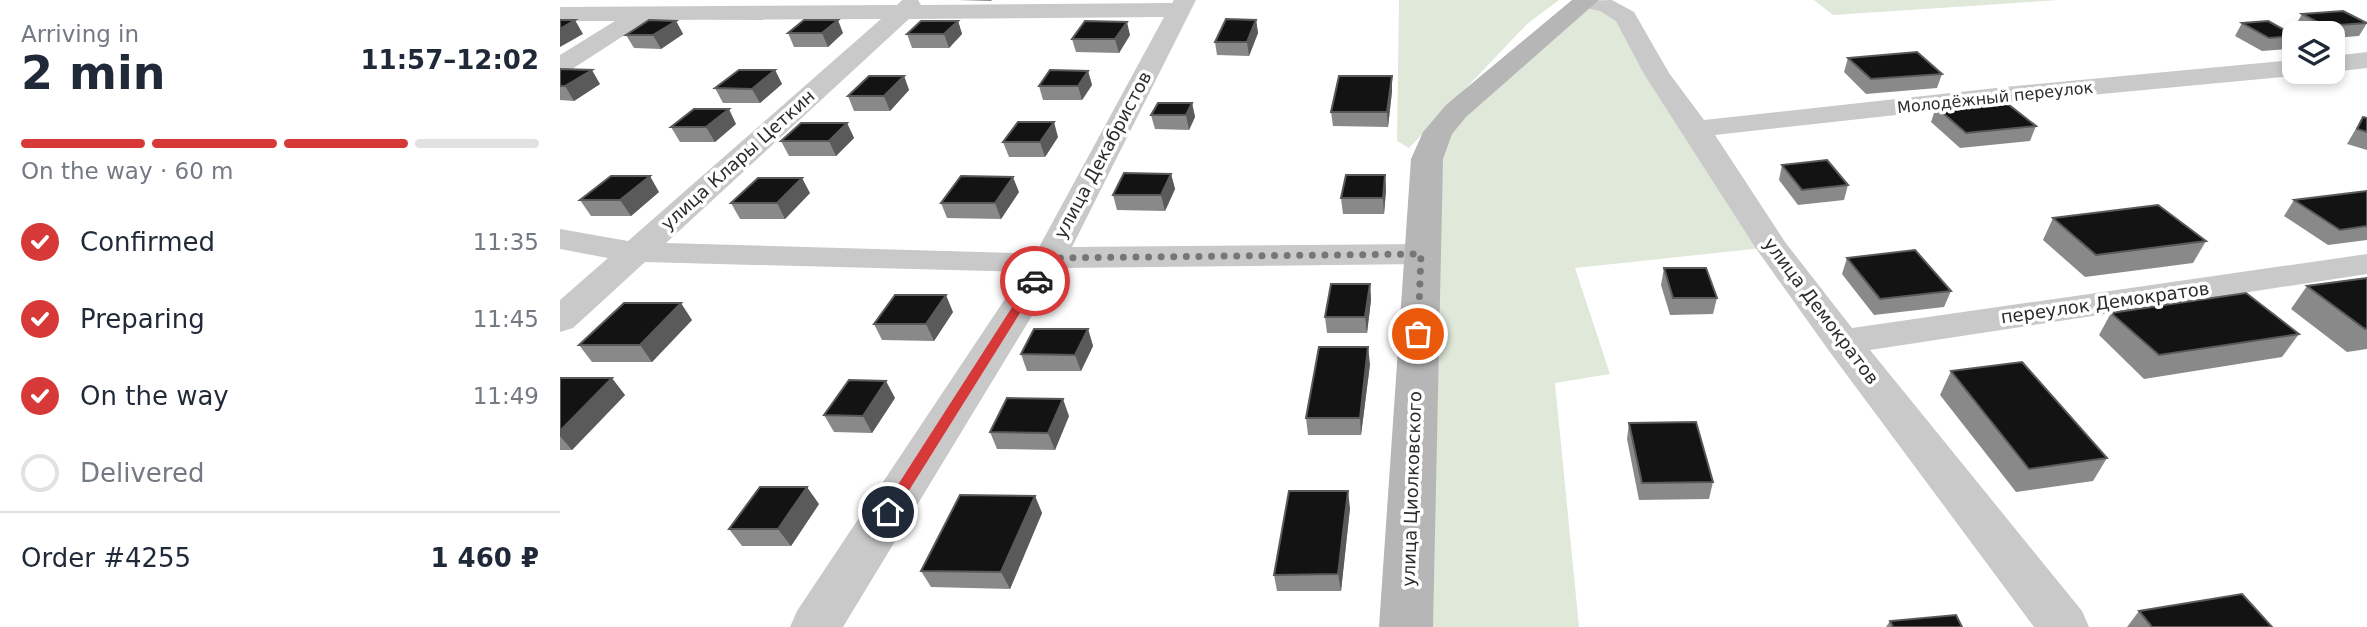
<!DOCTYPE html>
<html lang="en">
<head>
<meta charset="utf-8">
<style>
	:root { --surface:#fff; --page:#f2f2f3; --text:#1f2937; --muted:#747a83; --line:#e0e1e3; --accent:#d73939 }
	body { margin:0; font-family:"DejaVu Sans",sans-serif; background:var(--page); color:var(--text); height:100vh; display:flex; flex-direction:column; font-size:26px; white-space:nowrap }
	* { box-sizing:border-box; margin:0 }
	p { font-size:23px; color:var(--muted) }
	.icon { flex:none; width:38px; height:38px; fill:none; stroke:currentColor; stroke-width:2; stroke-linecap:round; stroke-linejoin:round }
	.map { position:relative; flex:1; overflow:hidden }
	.drawer { display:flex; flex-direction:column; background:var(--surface); width:560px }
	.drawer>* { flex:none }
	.buttons { position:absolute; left:1722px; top:21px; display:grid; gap:14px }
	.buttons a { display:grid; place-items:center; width:63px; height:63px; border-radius:14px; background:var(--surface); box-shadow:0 4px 10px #0003; font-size:35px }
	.pin { position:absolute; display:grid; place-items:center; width:60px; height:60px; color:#fff; margin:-30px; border:4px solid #fff; border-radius:50%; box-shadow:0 2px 7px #0007 }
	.courier { position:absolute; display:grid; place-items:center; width:70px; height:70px; margin:-35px; border:5px solid #d73939; border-radius:50%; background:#fff; color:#222; box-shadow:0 2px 9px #0007 }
	.head em { font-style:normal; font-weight:700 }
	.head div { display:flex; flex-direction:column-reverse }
	.head { display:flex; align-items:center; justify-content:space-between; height:119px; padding:0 21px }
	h1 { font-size:46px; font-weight:700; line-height:52px }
	.bar { display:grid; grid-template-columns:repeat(4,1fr); gap:10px 7px; align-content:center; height:84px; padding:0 21px }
	.bar i { height:9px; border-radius:5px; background:var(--line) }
	.bar .current { background:var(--accent) }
	.bar p { grid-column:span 4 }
	.line { display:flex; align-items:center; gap:18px; padding:0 21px; border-top:2px solid var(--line) }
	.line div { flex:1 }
	ol { padding:0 21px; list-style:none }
	li { display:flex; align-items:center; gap:21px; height:77px }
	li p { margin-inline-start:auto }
	li .icon { padding:7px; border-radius:50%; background:var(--accent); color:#fff; stroke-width:4 }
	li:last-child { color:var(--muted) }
	li i { width:38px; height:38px; border:4px solid var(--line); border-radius:50% }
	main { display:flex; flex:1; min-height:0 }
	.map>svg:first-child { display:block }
	.green { fill:#e0e8da }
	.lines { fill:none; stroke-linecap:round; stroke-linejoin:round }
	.street { fill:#c9c9c9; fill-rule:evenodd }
	.secondary { fill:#b6b6b6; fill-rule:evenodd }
	.wall { fill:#898989 }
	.shaded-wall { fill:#5a5a5a }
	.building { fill:#131313; stroke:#5a5a5a; stroke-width:2 }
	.route { fill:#d73939 }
	.done { stroke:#767676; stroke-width:7; stroke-dasharray:0 12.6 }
	.labels { text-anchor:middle; stroke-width:7; stroke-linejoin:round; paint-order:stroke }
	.far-street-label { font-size:16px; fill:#2c2c2c; stroke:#fff }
	.street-label { font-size:18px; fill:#2c2c2c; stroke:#fff }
</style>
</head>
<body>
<main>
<section class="drawer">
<div class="head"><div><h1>2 min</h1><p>Arriving in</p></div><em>11:57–12:02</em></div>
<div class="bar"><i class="current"></i><i class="current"></i><i class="current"></i><i></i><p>On the way · 60 m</p></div>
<ol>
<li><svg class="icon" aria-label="check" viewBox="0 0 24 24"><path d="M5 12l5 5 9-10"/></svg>Confirmed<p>11:35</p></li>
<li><svg class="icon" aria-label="check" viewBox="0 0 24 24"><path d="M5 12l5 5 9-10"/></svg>Preparing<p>11:45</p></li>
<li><svg class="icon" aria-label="check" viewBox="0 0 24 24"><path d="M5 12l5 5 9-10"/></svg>On the way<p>11:49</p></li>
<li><i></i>Delivered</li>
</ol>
<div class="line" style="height:91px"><div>Order #4255</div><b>1 460 ₽</b></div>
</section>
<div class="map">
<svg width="1807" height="627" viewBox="0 0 1807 627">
	<rect width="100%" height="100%" fill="#fff"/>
	<!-- green -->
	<g class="green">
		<polygon points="839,0 999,0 967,24 849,148 837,141"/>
		<polygon points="1254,0 1499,0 1273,15"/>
		<polygon points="1025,1 1048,6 1212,247 1015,268 1050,374 995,383 1019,627 846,627 878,132"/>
	</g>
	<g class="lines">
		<!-- street -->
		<g class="street">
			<path d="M 342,0 L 358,0 L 361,5 L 612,3 L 614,0 L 636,0 L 512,247 L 861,244 L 873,247 L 878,254 L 873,261 L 861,264 L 501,268 L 283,627 L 230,627 L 237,611 L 463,272 L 85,262 L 13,328 L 0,332 L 0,300 L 48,258 L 0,249 L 0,229 L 68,241 L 321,19 L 88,20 L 9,71 L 0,74 L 0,55 L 55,21 L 0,21 L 0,7 L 337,5 ZM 604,17 L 478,249 L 455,253 L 106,243 L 349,19 Z"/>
			<polygon points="1052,0 1074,12 1109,73 1144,120 1445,87 1734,60 1734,72 1744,72 1734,76 1445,103 1155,135 1225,242 1292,328 1807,254 1807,274 1310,350 1522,611 1529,627 1474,627 1269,351 1195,247 1084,74 1056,21 1040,11 1017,6 1014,1"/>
			<polygon points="1807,52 1807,68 1773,72 1773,56"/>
		</g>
		<!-- secondary -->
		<polygon class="secondary" points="1012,0 1039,0 906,117 892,134 883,159 873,627 819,627 851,159 863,132 886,105"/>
	</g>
	<!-- wall -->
	<g class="wall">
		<polygon points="397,0 432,0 431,1"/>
		<polygon points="1742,14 1807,23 1799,36 1773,38 1773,33 1745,33 1734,28"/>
		<polygon points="696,20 698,33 689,56 657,55 655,42"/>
		<polygon points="116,21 123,34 101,49 74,48 66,35"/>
		<polygon points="398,21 402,34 389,48 352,48 347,34"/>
		<polygon points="1682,23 1734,35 1734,40 1729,49 1702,51 1675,36"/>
		<polygon points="228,33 283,33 268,47 234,47"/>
		<polygon points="570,35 559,53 516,52 512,39"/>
		<polygon points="1288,58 1382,74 1377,88 1306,94 1284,72"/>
		<polygon points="0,69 40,84 14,101 0,100"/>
		<polygon points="215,70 222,84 200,103 163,103 155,88"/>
		<polygon points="528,71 532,85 522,100 483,100 479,86"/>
		<polygon points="344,76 349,90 330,111 294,111 288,96"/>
		<polygon points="832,76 832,91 828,127 773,126 771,112"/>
		<polygon points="632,103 635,117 629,130 595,129 591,115"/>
		<polygon points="1376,107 1476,126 1470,141 1400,148 1371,122"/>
		<polygon points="1803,117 1807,118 1807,150 1787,144 1794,132"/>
		<polygon points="287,123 294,138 276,156 229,156 221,141"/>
		<polygon points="176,124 155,142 120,142 111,127"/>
		<polygon points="498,137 485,157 449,157 443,142"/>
		<polygon points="1222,165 1288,185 1284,200 1238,205 1219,180"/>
		<polygon points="611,174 615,189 605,211 557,210 553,195"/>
		<polygon points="825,175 826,190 824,214 783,214 781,198"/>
		<polygon points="1807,191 1807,240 1768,245 1724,216 1734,200"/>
		<polygon points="99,192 71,216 31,216 20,200"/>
		<polygon points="459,192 441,219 387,218 381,203"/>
		<polygon points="250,193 225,219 180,219 171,203"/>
		<polygon points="1493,218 1646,241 1633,263 1525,277 1483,240"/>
		<polygon points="1287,258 1391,291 1384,307 1314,315 1282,274"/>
		<polygon points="1104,268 1157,298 1153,314 1110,315 1101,285"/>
		<polygon points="1807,278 1807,349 1787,352 1731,309 1747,286"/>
		<polygon points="810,284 811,300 807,333 767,333 765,317"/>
		<polygon points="393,312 374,341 322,340 314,324"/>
		<polygon points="1551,313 1739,334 1722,357 1584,379 1539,335"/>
		<polygon points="132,320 92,362 32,362 19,345"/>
		<polygon points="528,329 533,346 521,371 467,371 461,354"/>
		<polygon points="810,364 801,435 748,435 746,418"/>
		<polygon points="1391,371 1547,458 1533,481 1456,492 1380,395"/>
		<polygon points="0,378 65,395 12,450 0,450"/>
		<polygon points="335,398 312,433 274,432 264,415"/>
		<polygon points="509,416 495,450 437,449 430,432"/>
		<polygon points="1069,423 1153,482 1149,499 1079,500 1067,439"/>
		<polygon points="475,496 482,513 450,589 371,587 361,571"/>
		<polygon points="259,504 231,546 182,546 169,529"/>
		<polygon points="790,508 781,591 717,591 714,575"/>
		<polygon points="1579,611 1712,627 1567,627"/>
		<polygon points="1330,621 1402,627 1326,627"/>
	</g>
	<!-- shaded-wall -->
	<g class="shaded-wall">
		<polygon points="15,20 23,34 0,47 0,29"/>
		<polygon points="278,20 283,33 268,47 262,33"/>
		<polygon points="696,20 698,33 689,56 687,42"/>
		<polygon points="116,21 123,34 101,49 93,35"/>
		<polygon points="398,21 402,34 389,48 384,34"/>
		<polygon points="567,22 570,35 559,53 555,39"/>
		<polygon points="32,70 40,84 14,101 5,86"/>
		<polygon points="215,70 222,84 200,103 192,89"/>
		<polygon points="528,71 532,85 522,100 518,86"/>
		<polygon points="344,76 349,90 330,111 324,96"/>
		<polygon points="832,76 832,91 828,127 827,112"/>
		<polygon points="632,103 635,117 629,130 626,115"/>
		<polygon points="169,109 176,124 155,142 146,127"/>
		<polygon points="494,122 498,137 485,157 480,142"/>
		<polygon points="287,123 294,138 276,156 269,141"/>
		<polygon points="611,174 615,189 605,211 601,195"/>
		<polygon points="825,175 826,190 824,214 823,198"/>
		<polygon points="90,176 99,192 71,216 60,200"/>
		<polygon points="453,177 459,192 441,219 435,203"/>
		<polygon points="242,178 250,193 225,219 217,203"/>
		<polygon points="810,284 811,300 807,333 805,317"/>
		<polygon points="386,295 393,312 374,341 366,324"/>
		<polygon points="121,303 132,320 92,362 80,345"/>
		<polygon points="528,329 533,346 521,371 515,355"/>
		<polygon points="808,347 810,364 801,435 800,418"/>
		<polygon points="52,378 65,395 12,450 0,436 0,431"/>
		<polygon points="326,381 335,398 312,433 303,416"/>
		<polygon points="503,399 509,416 495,450 488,433"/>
		<polygon points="247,487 259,504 231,546 218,529"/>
		<polygon points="788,491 790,508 781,591 778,574"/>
		<polygon points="475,496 482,513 450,589 441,572"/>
	</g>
	<!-- building -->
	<g class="building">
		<polygon points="1783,11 1807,23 1765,26 1742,14"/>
		<polygon points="666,19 696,20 687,42 655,42"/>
		<polygon points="0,20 15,20 0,29"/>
		<polygon points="89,20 116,21 93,35 66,35"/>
		<polygon points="244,20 278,20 262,33 228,33"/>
		<polygon points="361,21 398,21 384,34 347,34"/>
		<polygon points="525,21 567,22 555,39 512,39"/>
		<polygon points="1708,21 1734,35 1734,36 1709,38 1682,23"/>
		<polygon points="1357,52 1382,74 1311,79 1288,58"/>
		<polygon points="0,69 32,70 5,86 0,86"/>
		<polygon points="179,70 215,70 192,89 155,88"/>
		<polygon points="490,70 528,71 518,86 479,86"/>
		<polygon points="309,76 344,76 324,96 288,96"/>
		<polygon points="779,76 832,76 827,112 771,112"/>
		<polygon points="1444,101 1476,126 1406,133 1376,107"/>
		<polygon points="598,103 632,103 626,115 591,115"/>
		<polygon points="134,109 169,109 146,127 111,127"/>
		<polygon points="1803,117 1807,118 1807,132 1797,129"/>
		<polygon points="458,122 494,122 480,142 443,142"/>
		<polygon points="241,123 287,123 269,141 221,141"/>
		<polygon points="1267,160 1288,185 1242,190 1222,165"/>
		<polygon points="564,173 611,174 601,195 553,195"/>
		<polygon points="786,175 825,175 823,198 781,198"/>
		<polygon points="51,176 90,176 60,200 20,200"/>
		<polygon points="401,176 453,177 435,203 381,203"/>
		<polygon points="198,178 242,178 217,203 171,203"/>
		<polygon points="1807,191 1807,226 1780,230 1734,200"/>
		<polygon points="1598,205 1646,241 1536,255 1493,218"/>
		<polygon points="1355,250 1391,291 1320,299 1287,258"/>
		<polygon points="1104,268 1146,268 1157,298 1113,298"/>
		<polygon points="1807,278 1807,328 1805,329 1747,286"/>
		<polygon points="771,284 810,284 805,317 765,317"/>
		<polygon points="1686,293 1739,334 1599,355 1551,313"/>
		<polygon points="335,295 386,295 366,324 314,324"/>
		<polygon points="64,303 121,303 80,345 19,345"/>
		<polygon points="474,329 528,329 515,355 461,354"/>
		<polygon points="759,347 808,347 800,418 746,418"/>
		<polygon points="1462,362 1547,458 1469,469 1391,371"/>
		<polygon points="0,378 52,378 0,431"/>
		<polygon points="289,380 326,381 303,416 264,415"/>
		<polygon points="447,398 503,399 488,433 430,432"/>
		<polygon points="1136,422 1153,482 1082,483 1069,423"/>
		<polygon points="200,487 247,487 218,529 169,529"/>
		<polygon points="729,491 788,491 778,574 714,575"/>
		<polygon points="400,495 475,496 441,572 361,571"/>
		<polygon points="1682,594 1712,627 1592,627 1579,611"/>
		<polygon points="1396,615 1402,627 1333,627 1330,621"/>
	</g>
	<!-- route -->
	<polygon class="route" points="475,278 480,281 333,516 323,516 323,508 469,281"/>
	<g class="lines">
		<!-- done -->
		<polyline class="done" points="475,281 490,258 861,254 858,334"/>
	</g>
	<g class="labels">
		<!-- far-street labels -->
		<g class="far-street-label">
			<text transform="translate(1435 97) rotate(-6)" y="6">Молодёжный переулок</text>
		</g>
		<!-- street labels -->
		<g class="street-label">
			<text transform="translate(543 155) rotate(-62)" y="6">улица Декабристов</text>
			<text transform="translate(178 160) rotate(-42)" y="6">улица Клары Цеткин</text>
			<text transform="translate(1545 303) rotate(-8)" y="6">переулок Демократов</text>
			<text transform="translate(1261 311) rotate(53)" y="6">улица Демократов</text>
			<text transform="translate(852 489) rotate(-88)" y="6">улица Циолковского</text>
		</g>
	</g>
</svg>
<div class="buttons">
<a><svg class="icon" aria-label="layers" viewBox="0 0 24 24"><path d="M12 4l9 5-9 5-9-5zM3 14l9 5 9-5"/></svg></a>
</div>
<div class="pin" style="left:858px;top:334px;background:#ea580c"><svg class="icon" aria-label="bag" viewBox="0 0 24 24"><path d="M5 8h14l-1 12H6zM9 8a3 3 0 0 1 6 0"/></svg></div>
<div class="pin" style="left:328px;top:512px;background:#1f2937"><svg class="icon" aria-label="home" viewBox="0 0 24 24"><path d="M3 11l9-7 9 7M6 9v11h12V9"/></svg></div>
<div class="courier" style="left:475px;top:281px"><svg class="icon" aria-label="car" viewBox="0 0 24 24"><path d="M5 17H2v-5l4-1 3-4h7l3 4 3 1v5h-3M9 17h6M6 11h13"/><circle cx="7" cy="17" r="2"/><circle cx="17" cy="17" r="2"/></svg></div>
</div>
</main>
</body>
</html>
